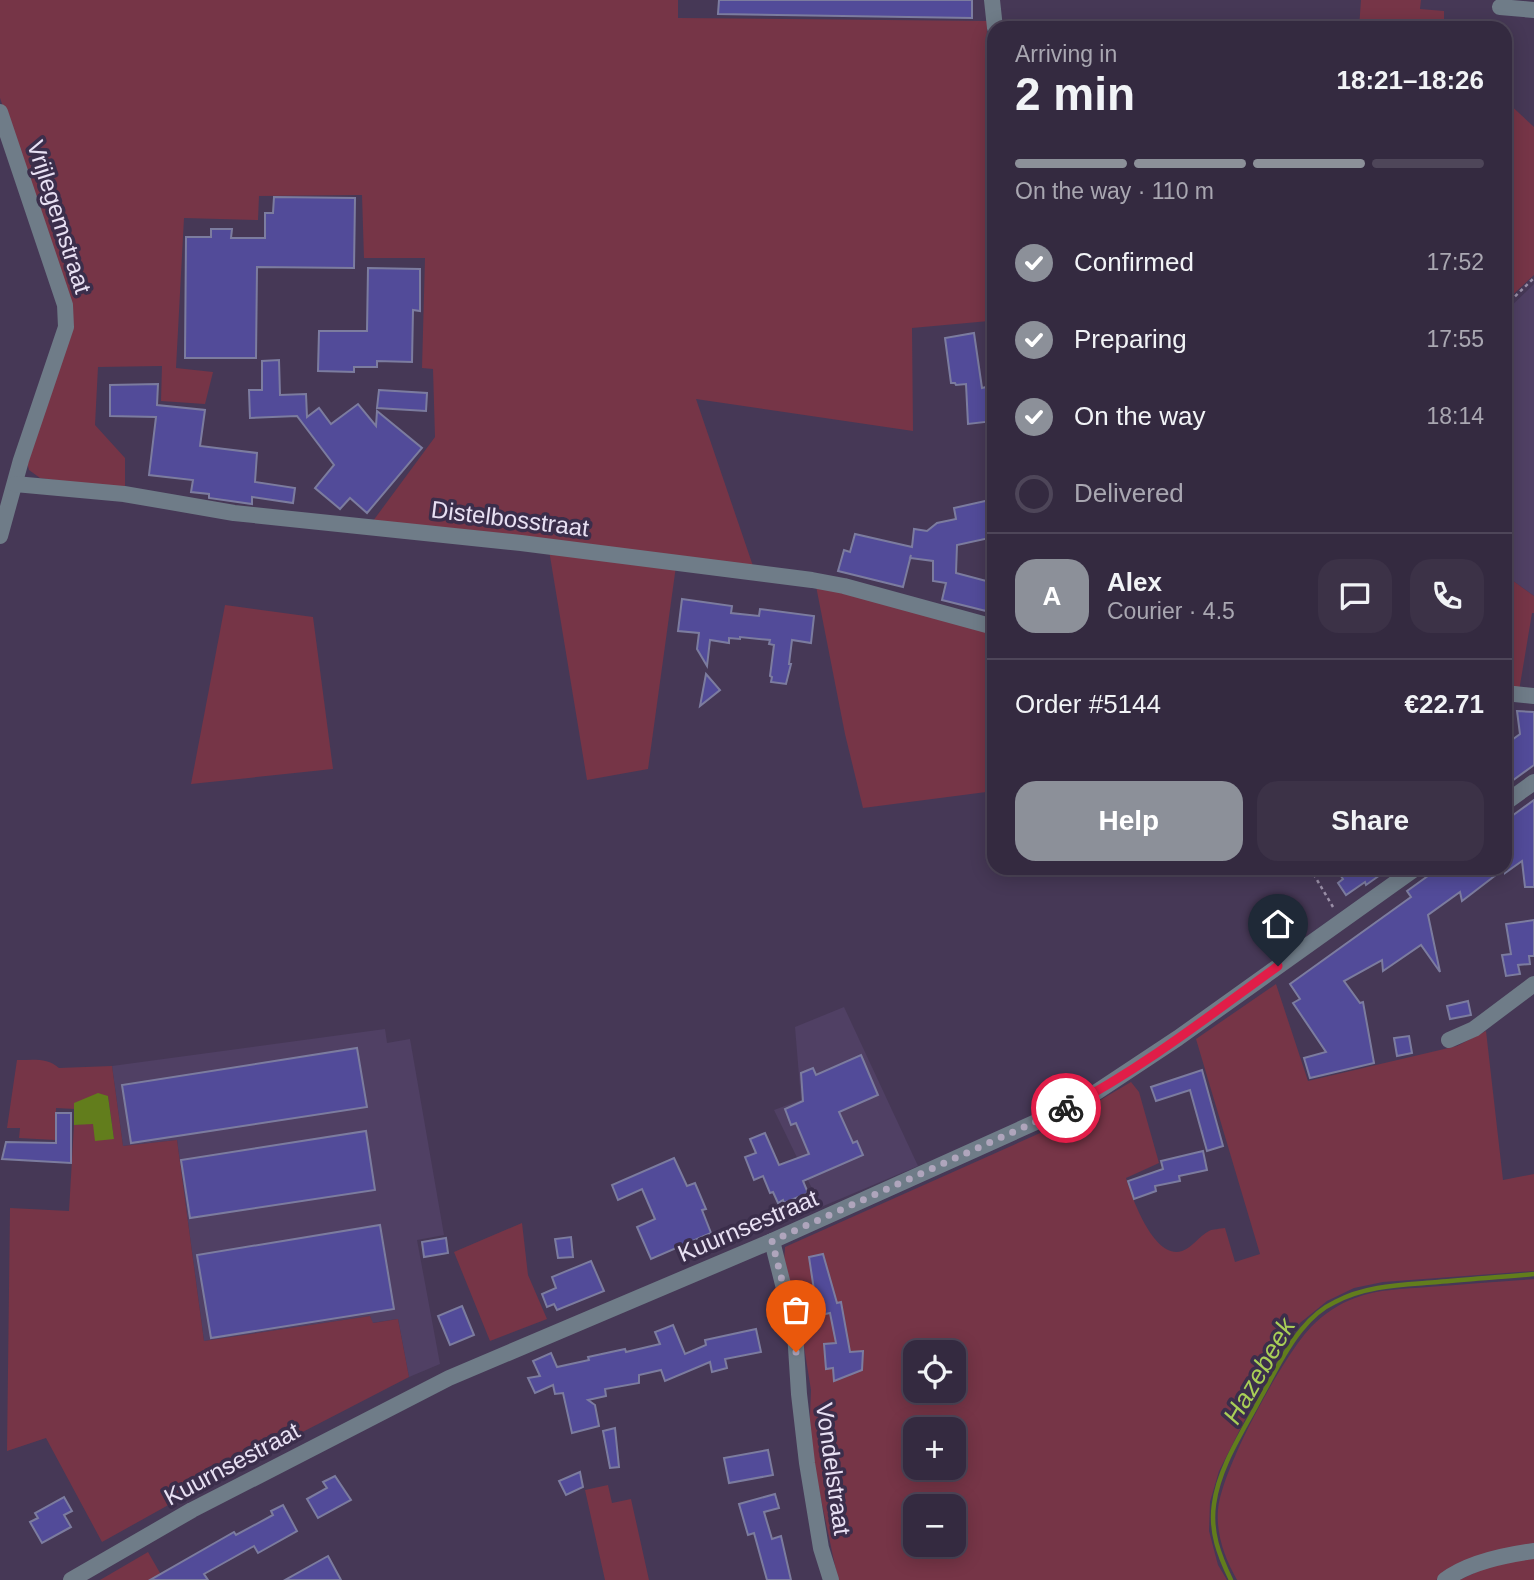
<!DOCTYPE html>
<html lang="en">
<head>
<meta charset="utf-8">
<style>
	:root { --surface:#342a40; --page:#3c3247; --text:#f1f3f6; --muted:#a9a7b1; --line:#4e4659; --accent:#8c9099 }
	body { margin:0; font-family:Arial,sans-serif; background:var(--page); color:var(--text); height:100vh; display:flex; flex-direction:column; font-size:26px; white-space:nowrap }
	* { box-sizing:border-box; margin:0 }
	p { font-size:23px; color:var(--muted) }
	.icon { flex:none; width:38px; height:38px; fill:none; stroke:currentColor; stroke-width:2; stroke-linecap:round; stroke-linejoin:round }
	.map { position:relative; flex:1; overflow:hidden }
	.sheet { position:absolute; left:987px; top:21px; width:525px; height:854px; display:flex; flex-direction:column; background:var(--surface); border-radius:21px; box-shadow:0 4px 18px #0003,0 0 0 2px var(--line) }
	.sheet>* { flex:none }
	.buttons { position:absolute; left:903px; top:1340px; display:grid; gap:14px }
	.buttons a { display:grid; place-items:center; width:63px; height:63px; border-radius:14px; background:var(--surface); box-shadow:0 4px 18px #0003,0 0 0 2px var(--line); font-size:35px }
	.pin { position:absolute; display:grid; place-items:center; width:60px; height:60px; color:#fff; margin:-72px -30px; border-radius:50% 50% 50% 0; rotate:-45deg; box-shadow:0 0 7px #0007 }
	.pin .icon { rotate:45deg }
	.courier { position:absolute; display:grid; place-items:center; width:70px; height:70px; margin:-35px; border:5px solid #e11d48; border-radius:50%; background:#fff; color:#222; box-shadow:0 2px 9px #0007 }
	.headline em { font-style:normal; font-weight:700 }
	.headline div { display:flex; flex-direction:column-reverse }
	.headline { display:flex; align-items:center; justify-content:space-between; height:119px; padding:0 28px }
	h1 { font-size:46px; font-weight:700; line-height:52px }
	.bar { display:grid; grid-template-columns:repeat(4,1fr); gap:10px 7px; align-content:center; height:84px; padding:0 28px }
	.bar i { height:9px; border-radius:5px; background:var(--line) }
	.bar .current { background:var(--accent) }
	.bar p { grid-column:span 4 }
	.line { display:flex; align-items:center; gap:18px; padding:0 28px; border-top:2px solid var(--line) }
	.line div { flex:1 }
	.round { display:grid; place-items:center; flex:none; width:74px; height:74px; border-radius:21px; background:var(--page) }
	ol { padding:0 28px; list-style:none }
	li { display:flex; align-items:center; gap:21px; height:77px }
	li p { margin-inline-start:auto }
	li .icon { padding:7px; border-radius:50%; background:var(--accent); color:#fff; stroke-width:4 }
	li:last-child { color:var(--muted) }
	li i { width:38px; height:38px; border:4px solid var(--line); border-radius:50% }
	.action { display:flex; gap:14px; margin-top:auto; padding:14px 28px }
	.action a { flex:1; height:80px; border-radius:21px; background:var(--accent); color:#fff; font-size:28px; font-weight:700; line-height:80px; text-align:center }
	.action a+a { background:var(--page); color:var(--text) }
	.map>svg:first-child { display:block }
	.built { fill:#504064 }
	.green { fill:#763547; fill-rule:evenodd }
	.water { fill:#627d1c }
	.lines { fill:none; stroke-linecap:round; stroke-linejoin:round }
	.stream { stroke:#627d1c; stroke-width:4.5 }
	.building { fill:#524b99; stroke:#7c7c9f; stroke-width:2 }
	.path { stroke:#9b90a8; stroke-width:2.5; stroke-dasharray:3.5 3.5; stroke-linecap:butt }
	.minor { stroke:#6f7c88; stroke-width:16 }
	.done { stroke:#afa5bc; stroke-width:7; stroke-dasharray:0 12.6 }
	.route { stroke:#e11d48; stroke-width:9 }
	.labels { text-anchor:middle; stroke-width:7; stroke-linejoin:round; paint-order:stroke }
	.street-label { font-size:24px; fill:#e8e0f3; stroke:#3b2e4b }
	.water-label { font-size:26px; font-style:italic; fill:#a9cf57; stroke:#3b2e4b }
</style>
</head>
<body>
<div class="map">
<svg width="1534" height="1580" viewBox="0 0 1534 1580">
	<rect width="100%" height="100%" fill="#463856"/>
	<!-- built -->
	<g class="built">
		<polygon points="1534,284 1534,596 1505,575 1505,312"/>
		<polygon points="844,1007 918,1166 821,1207 774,1110 801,1100 795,1027"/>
		<polygon points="385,1029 387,1043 410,1039 444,1235 417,1240 440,1364 409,1377 398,1319 372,1323 370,1316 204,1341 177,1140 123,1146 112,1066"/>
	</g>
	<!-- green -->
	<g class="green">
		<polygon points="0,0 678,0 678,18 987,21 985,276 989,321 912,328 913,431 696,399 753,566 373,521 435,437 433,369 422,368 425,258 364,258 362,195 259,196 258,220 184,218 176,368 213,372 205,404 161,401 162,366 98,367 95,425 125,458 125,490 40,478 29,470 26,459 70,335 55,260 0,98"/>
		<polygon points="1361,0 1421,0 1420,9 1444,11 1444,28 1359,28"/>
		<polygon points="1505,100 1534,127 1534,275 1505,302"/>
		<polygon points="549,550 676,566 648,769 587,780"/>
		<polygon points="1505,575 1534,596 1534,613 1532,613 1519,691 1505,689"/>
		<polygon points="816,586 994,634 994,791 863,808 845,734"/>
		<polygon points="225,605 313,617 333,769 191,784"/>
		<path d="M 1276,984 L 1308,1081 L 1457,1046 L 1486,1031 L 1503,1180 L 1534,1174 L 1534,1271 L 1383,1282 L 1354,1288 L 1327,1301 L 1300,1323 L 1281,1348 L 1219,1471 L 1210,1502 L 1209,1531 L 1218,1565 L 1227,1580 L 838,1580 L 809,1442 L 811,1390 L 800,1322 L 784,1263 L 785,1247 L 1058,1125 L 1131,1082 L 1139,1092 L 1159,1163 L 1126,1178 C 1132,1198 1154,1260 1182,1251 C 1193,1247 1199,1236 1209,1231 C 1213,1229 1220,1229 1225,1228 L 1235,1262 L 1260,1254 L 1196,1039 ZM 915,1353 L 954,1353 L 954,1391 L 915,1391 ZM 915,1430 L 954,1430 L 954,1468 L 915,1468 ZM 915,1507 L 954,1507 L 954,1545 L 915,1545 Z"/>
		<path d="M 17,1060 C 32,1060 47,1057 59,1068 L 112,1066 L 123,1146 L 177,1140 L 204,1341 L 370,1316 L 373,1323 L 398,1319 L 409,1377 L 260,1454 L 102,1542 L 46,1438 L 7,1451 L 10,1208 L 69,1211 L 74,1125 L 93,1123 L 114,1139 L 108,1096 L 75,1103 L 75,1109 L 56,1108 L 55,1140 L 19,1138 L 20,1128 L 7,1128 Z"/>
		<polygon points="522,1223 528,1275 547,1319 490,1341 454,1252"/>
		<path d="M 1534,1279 L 1534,1545 L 1455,1566 L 1436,1580 L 1237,1580 C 1225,1558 1216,1535 1218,1510 C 1221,1470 1283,1356 1311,1327 C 1324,1314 1338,1304 1355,1298 C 1378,1289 1404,1289 1428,1287 C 1463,1284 1499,1282 1534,1279 Z"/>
		<polygon points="608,1485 612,1503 631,1499 649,1580 605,1580 585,1490"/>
		<polygon points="148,1552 164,1580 100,1580"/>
		<polygon points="1534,1557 1534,1580 1459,1580 1490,1566"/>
	</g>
	<!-- water -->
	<polygon class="water" points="98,1093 108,1096 114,1139 95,1141 93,1124 74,1125 74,1103"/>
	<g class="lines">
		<!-- stream -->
		<path class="stream" d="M 1231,1580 C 1219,1555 1210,1532 1214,1504 C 1219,1466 1244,1430 1261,1397 C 1274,1374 1285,1349 1302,1329 C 1311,1318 1322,1308 1335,1302 C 1367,1285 1403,1285 1438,1282 C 1470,1279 1502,1277 1534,1274"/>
	</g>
	<!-- building -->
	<g class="building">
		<polygon points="719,0 972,0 972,18 718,14"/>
		<polygon points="274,197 355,198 354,268 257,267 256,358 185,358 186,237 211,237 211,229 232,229 231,238 265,238 265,213 273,213"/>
		<polygon points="368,268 420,269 420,311 413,310 412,362 377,361 377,367 354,367 354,372 318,371 319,331 367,331"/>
		<polygon points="974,333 982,388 986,387 987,396 990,395 994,421 968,424 966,384 956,385 955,383 951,383 945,338"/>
		<polygon points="279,360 280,395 306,394 307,417 319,408 331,424 358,404 376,426 377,411 422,448 367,513 350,498 340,509 315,488 334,465 297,416 250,418 249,390 262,390 262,361"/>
		<polygon points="158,384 157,405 205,410 200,446 257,453 255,482 295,488 293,503 252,497 252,504 209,498 209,494 191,492 193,480 149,475 156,417 110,416 110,385"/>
		<polygon points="379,390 427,393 426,411 377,408"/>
		<polygon points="994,499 994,537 957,545 956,573 994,583 994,598 990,612 942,600 946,583 933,581 933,561 910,558 911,555 903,587 838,571 844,550 850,552 855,534 912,547 914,529 927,531 937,523 956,519 954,508"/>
		<polygon points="682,599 732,606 731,613 759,616 760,609 814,616 811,643 792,640 789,664 791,664 786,684 771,682 772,677 770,676 774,645 769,644 770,640 740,637 740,639 729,638 729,643 710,640 707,666 697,649 699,633 678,631"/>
		<polygon points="706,674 720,690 700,706"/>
		<polygon points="1517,711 1534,712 1534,765 1505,786 1505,745 1520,734"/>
		<polygon points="1534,800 1534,887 1525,887 1522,861 1505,873 1505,821"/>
		<polygon points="1335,868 1390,868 1366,885 1365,882 1346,895 1338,883 1343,879"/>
		<polygon points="1439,868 1505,868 1462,901 1460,892 1428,915 1440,972 1421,945 1383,971 1382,960 1344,981 1360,1003 1363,1002 1374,1063 1310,1078 1304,1058 1326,1052 1293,1003 1300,999 1290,984 1411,897 1407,891"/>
		<polygon points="1534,920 1534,956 1529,956 1530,964 1518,965 1520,974 1506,976 1502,955 1511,954 1506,924"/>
		<polygon points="1468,1001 1471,1015 1450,1019 1447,1006"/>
		<polygon points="1409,1036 1412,1053 1397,1056 1394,1038"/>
		<polygon points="357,1048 367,1107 131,1143 122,1085"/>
		<polygon points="861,1055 878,1095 839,1112 853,1143 857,1141 863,1155 803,1181 808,1193 784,1203 783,1200 778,1203 773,1192 770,1193 763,1176 754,1180 745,1157 756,1153 750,1139 765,1133 779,1165 809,1154 796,1123 791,1125 785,1109 803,1101 801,1073 813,1068 816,1075"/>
		<polygon points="1202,1070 1223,1146 1207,1151 1190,1090 1156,1101 1151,1087"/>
		<polygon points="56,1113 71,1113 71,1163 2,1159 6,1142 56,1143"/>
		<polygon points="366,1131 375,1190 190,1218 181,1160"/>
		<polygon points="1203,1151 1207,1170 1179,1176 1180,1181 1155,1186 1156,1191 1134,1199 1128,1181 1163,1169 1161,1161"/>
		<polygon points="674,1158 687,1186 695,1183 706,1209 702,1210 711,1233 651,1259 637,1227 655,1219 642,1189 618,1200 612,1185"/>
		<polygon points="380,1225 394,1309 211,1338 197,1255"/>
		<polygon points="571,1237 573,1257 558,1258 555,1239"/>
		<polygon points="446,1238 448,1253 424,1257 422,1242"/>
		<polygon points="823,1254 837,1303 841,1302 850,1352 863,1351 862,1370 834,1381 833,1368 826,1369 824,1344 836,1343 830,1313 816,1316 814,1307 804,1309 801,1294 814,1290 809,1257"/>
		<polygon points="591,1261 604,1291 557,1310 554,1304 547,1307 542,1294 556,1288 552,1277"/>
		<polygon points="462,1306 474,1335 450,1345 438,1316"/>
		<polygon points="673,1325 685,1354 706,1345 705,1340 756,1329 761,1352 725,1359 727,1368 712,1372 710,1362 665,1381 661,1370 639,1375 639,1383 605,1389 606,1396 588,1400 595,1405 599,1426 572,1433 563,1393 555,1394 553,1385 535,1393 528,1378 540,1376 533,1361 551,1353 557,1367 589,1360 588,1357 625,1349 626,1352 660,1344 655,1332"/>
		<polygon points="615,1428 619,1467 610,1468 603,1431"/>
		<polygon points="768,1450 773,1475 729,1483 724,1458"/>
		<polygon points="580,1472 583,1487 566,1495 559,1481"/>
		<polygon points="335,1476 351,1500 318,1518 307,1499 327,1488 323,1482"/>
		<polygon points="775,1494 779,1508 764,1512 772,1539 781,1536 791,1580 767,1580 754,1533 748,1535 739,1504"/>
		<polygon points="64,1497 72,1511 64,1515 71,1527 42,1543 30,1522 38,1518 35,1513"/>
		<polygon points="283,1505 297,1531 258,1553 254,1546 204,1574 208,1580 150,1580 234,1532 236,1535 273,1515 271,1511"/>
		<polygon points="328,1556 341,1580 285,1580"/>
	</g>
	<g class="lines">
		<!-- path -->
		<g class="path">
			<polyline points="1505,306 1534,278"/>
			<polyline points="1310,868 1333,907"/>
		</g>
		<!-- minor -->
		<g class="minor">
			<polyline points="992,0 995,28"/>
			<polyline points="1500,7 1534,10"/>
			<polyline points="0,112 65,305 66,327 21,460 0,536"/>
			<polyline points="15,484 124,494 234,513 521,543 812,580 844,586 994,627"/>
			<polyline points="1505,693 1534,696"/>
			<polyline points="1505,803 1534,782"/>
			<polyline points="1449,1040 1474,1029 1534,984"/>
			<polyline points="772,1241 795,1332 799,1394 807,1463 821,1548 831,1580"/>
			<polyline points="71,1580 192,1510 449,1378 772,1241 1065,1109 1092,1095 1178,1038 1416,868"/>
			<path d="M 1445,1580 C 1469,1562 1504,1555 1534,1551"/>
		</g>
	</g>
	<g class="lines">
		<!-- done -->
		<polyline class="done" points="796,1352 795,1332 772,1241 1066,1108"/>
		<!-- route -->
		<path class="route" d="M 1066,1108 C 1141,1069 1209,1016 1278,966"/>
	</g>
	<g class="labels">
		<!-- street labels -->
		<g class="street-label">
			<text transform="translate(59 217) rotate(72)" y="8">Vrijlegemstraat</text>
			<text transform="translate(510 519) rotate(7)" y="8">Distelbosstraat</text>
			<text transform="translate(748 1226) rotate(-23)" y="8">Kuurnsestraat</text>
			<text transform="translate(232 1464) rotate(-28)" y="8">Kuurnsestraat</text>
			<text transform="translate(833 1469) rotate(82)" y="8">Vondelstraat</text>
		</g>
		<!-- water labels -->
		<g class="water-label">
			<text transform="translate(1259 1371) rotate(-60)" y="9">Hazebeek</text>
		</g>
	</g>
</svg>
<div class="buttons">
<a><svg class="icon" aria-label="locate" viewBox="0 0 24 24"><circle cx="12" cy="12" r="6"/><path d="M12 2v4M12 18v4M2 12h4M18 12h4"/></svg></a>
<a>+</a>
<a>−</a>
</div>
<div class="pin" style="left:796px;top:1352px;background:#ea580c"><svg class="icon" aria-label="bag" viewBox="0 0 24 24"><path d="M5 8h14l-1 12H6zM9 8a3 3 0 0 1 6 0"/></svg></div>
<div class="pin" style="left:1278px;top:966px;background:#1f2937"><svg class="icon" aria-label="home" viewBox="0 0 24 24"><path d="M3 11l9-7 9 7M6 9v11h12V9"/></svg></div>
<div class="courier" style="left:1066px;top:1108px"><svg class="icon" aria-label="bike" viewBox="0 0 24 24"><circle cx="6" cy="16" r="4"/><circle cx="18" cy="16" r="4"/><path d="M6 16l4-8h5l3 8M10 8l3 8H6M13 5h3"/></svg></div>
<section class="sheet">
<div class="headline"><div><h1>2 min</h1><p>Arriving in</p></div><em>18:21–18:26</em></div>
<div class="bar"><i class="current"></i><i class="current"></i><i class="current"></i><i></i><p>On the way · 110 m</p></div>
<ol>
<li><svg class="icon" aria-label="check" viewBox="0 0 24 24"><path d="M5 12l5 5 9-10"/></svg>Confirmed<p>17:52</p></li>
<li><svg class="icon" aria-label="check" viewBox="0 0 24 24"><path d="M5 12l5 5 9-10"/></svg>Preparing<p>17:55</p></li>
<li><svg class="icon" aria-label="check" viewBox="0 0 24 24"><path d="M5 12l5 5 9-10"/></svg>On the way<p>18:14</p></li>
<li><i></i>Delivered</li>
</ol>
<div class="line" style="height:126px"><b class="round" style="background:var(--accent);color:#fff">A</b><div><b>Alex</b><p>Courier · 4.5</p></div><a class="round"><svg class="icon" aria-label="chat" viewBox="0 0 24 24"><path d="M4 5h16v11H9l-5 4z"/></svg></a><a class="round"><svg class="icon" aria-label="phone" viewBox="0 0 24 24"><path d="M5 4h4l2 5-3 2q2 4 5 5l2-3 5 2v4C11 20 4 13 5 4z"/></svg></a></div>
<div class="line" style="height:91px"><div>Order #5144</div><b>€22.71</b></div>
<div class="action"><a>Help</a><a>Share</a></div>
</section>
</div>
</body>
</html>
